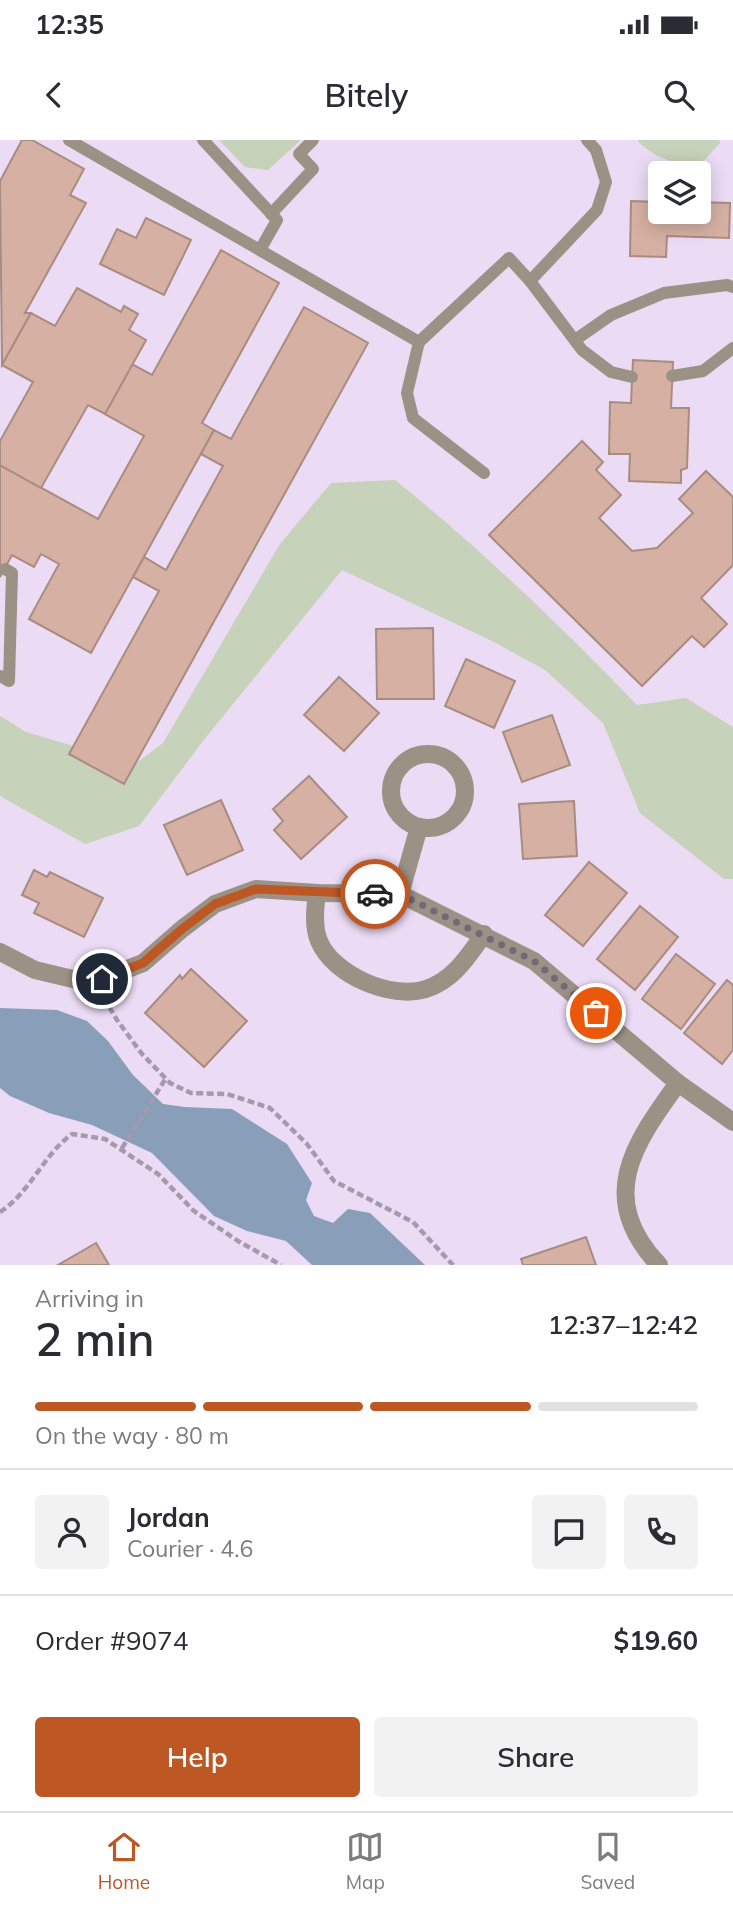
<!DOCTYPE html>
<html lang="en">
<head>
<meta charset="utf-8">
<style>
	:root { --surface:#fff; --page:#f2f2f3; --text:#2b2b33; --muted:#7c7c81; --line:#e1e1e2; --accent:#bd5824 }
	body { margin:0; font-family:Mulish,sans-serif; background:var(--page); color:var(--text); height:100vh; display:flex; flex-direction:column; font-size:26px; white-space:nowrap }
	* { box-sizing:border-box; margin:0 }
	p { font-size:23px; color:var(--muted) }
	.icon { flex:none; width:38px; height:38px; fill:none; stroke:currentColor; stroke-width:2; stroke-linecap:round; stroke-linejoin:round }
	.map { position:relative; height:1125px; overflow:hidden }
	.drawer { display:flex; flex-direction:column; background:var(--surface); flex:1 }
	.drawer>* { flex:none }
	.fabs { position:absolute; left:648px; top:21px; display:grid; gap:14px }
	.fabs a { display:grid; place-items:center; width:63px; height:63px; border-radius:7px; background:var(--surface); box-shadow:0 4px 18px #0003; font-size:35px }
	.pin { position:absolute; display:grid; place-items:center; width:60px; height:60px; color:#fff; margin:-30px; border:4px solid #fff; border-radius:50%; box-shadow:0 2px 7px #0007 }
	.courier { position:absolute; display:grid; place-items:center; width:70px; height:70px; margin:-35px; border:5px solid #bd5824; border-radius:50%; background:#fff; color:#222; box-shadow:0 2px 9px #0007 }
	.overview em { font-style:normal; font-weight:600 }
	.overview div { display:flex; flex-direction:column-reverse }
	.overview { display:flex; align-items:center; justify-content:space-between; height:119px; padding:0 35px }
	h1 { font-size:46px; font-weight:600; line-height:52px }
	.bar { display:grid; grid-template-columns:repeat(4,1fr); gap:10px 7px; align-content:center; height:84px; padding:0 35px }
	.bar i { height:9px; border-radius:5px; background:var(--line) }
	.bar .on { background:var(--accent) }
	.bar p { grid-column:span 4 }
	.line { display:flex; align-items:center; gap:18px; padding:0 35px; border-top:2px solid var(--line) }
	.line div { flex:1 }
	.round { display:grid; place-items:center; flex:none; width:74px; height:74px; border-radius:7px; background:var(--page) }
	.cta { display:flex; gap:14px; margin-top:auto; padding:14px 35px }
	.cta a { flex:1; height:80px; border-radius:7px; background:var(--accent); color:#fff; font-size:28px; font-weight:600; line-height:80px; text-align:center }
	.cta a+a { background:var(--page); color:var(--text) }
	.status { display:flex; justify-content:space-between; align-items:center; height:49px; padding:0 35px; background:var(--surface); direction:ltr }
	.status svg { height:19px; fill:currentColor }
	header { display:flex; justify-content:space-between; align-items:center; height:91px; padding:0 35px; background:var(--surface); font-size:32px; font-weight:600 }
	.tabs { display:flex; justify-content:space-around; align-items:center; height:98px; border-top:2px solid var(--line); background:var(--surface); font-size:19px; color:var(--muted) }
	.tabs a { display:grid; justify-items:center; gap:4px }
	.tabs .on { color:var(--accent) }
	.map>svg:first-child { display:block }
	.green { fill:#c6d2b9 }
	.water { fill:#889eb9 }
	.building { fill:#d6b1a3; stroke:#a88c81; stroke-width:2 }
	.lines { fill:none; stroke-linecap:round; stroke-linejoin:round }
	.path { stroke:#a699ad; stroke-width:4.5; stroke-dasharray:7 3.5; stroke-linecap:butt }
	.service { stroke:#9c9185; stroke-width:12 }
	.minor { stroke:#9c9185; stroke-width:18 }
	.done { stroke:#726978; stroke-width:7; stroke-dasharray:0 12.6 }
	.route { stroke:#bd5824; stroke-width:9 }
</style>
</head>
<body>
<div class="status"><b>12:35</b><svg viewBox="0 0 49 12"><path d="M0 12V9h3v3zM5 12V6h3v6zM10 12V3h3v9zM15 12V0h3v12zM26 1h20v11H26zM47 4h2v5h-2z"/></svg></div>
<header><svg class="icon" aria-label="back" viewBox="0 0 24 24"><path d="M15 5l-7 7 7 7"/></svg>Bitely<svg class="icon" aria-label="search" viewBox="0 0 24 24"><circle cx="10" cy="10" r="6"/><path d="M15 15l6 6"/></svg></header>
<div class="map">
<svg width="733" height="1125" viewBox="0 0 733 1125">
	<rect width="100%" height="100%" fill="#ebdbf5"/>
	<!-- green -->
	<g class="green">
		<polygon points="219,0 301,0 268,30 245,27"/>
		<path d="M 637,0 L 719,0 L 720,3 L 701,24 C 675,24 656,20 637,0 Z"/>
		<path d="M 395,340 C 481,409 561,486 637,565 L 686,558 L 733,587 L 733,739 L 724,739 L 640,673 L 603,583 L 545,530 L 492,501 L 342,430 L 203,601 L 139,686 L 85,704 L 0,656 L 0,576 L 26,592 L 135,624 L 163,603 L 280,404 L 331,343 Z"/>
	</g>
	<!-- water -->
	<polygon class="water" points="0,868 57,870 87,881 108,901 133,935 163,964 185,967 232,969 287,1004 312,1043 306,1060 314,1076 333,1083 348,1069 370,1073 425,1125 312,1125 286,1101 247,1091 214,1076 152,1013 92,985 49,973 10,956 0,948"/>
	<!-- building -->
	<g class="building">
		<polygon points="22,0 32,0 84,29 70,55 86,63 25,173 31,173 2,225 0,41"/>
		<polygon points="631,61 660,62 660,72 698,72 698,62 730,63 729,98 667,96 666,117 630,116"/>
		<polygon points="146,78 191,100 164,155 100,124 117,89 136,98"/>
		<polygon points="221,110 279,143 202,283 214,290 91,513 29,479 59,424 41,414 34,427 12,415 0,437 0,325 98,379 144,296 105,274 132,224 152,235"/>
		<polygon points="77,148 121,172 124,166 138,174 129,190 146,200 105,274 88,265 41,348 0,325 0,301 33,242 2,225 31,173 55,186"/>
		<polygon points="304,167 368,203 124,644 69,614 159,451 133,437 144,417 166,430 223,326 201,314 214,290 231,299"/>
		<polygon points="633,220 673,222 671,268 689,268 687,328 681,330 681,343 629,341 630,314 609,314 610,262 631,263"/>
		<polygon points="582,301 603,322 596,330 621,355 599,378 632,411 657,408 693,373 679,359 706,331 733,357 733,425 701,458 727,484 704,507 692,496 642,546 489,395"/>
		<polygon points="433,488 434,559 377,559 376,489"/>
		<polygon points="466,519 515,541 494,588 445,566"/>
		<polygon points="339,537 379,573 344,611 304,575"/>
		<polygon points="552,575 570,625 522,642 503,592"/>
		<polygon points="309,636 347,677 301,719 274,690 283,681 273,669"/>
		<polygon points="221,660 243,710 187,735 164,685"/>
		<polygon points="574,661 577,716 523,719 519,664"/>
		<polygon points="589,722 627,753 583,806 545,775"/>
		<polygon points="34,730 47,737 50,732 103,758 84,797 34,773 39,763 22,755"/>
		<polygon points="640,766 678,797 635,850 597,819"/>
		<polygon points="676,814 715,844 681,889 642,859"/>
		<polygon points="191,829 247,881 204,927 145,873 180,835 182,839"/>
		<polygon points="727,840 733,845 733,910 722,924 684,893"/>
		<polygon points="586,1097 596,1125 523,1125 521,1119"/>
		<polygon points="96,1103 109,1125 58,1125"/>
	</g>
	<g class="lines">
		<!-- path -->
		<g class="path">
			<polyline points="104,858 117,880 142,914 170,943 191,953 227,954 270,968 307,1004 334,1041 413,1082 453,1125"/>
			<polyline points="122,1008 166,938"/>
			<path d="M 0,1072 C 30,1053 43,1015 72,994 L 105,999 L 158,1034 L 194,1071 L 238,1101 L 281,1125"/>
		</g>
		<!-- service -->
		<g class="service">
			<polyline points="69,0 419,202 407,253 413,278 484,333"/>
			<polyline points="203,0 277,80 260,110"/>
			<polyline points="271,74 313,29 299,14 313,0"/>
			<polyline points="530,141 582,210 611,232 632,237"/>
			<polyline points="575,200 611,175 664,153 727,145 733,147"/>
			<polyline points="419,202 509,118 530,141 597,70 606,42 596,10 587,0"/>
			<polyline points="672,236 703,231 733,208"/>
			<polyline points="0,536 9,541 12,433 5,429"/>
		</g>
		<!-- minor -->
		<g class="minor">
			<circle cx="428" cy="651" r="37"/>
			<path d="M 317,753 C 315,769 313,786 319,801 C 333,835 391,860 426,849 C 454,840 468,816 484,794"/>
			<polyline points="400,754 419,687"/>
			<polyline points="0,812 35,830 77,840 102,839 143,823 182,789 215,764 256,749 317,753 400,754 534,821 678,943 733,982"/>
			<path d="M 659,1125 C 596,1058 633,1005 678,943"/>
		</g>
	</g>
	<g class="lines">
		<!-- done -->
		<polyline class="done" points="375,754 400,754 534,821 596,873"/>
		<!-- route -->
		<polyline class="route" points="102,839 143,823 182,789 215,764 256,749 375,754"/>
	</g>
</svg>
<div class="fabs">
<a><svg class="icon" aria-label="layers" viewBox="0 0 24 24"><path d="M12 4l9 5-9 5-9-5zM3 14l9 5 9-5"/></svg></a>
</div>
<div class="pin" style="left:596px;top:873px;background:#ea580c"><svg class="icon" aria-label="bag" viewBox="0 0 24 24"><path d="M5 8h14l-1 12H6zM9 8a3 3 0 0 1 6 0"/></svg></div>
<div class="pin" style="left:102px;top:839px;background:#1f2937"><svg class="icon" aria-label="home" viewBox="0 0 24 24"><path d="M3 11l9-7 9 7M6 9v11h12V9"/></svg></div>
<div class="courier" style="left:375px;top:754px"><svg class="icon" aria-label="car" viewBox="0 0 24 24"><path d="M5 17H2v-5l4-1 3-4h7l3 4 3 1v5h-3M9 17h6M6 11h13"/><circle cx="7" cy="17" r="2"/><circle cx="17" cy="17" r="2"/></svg></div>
</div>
<section class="drawer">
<div class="overview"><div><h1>2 min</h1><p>Arriving in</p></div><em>12:37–12:42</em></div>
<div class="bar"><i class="on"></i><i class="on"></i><i class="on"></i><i></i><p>On the way · 80 m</p></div>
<div class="line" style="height:126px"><a class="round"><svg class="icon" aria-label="person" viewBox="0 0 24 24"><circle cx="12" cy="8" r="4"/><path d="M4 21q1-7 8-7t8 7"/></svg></a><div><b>Jordan</b><p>Courier · 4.6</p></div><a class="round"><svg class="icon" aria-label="chat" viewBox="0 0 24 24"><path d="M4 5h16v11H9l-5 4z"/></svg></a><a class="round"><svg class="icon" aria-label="phone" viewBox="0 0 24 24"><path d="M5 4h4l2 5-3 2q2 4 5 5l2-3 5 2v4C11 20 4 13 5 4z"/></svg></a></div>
<div class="line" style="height:91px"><div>Order #9074</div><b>$19.60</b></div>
<div class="cta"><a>Help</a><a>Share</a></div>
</section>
<nav class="tabs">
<a class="on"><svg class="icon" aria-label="home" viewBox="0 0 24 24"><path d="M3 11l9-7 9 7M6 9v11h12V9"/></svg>Home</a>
<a><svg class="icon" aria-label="map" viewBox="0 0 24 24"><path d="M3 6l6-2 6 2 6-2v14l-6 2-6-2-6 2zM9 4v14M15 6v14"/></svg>Map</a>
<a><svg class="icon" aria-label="saved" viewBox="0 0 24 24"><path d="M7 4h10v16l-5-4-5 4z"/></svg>Saved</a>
</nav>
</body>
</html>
